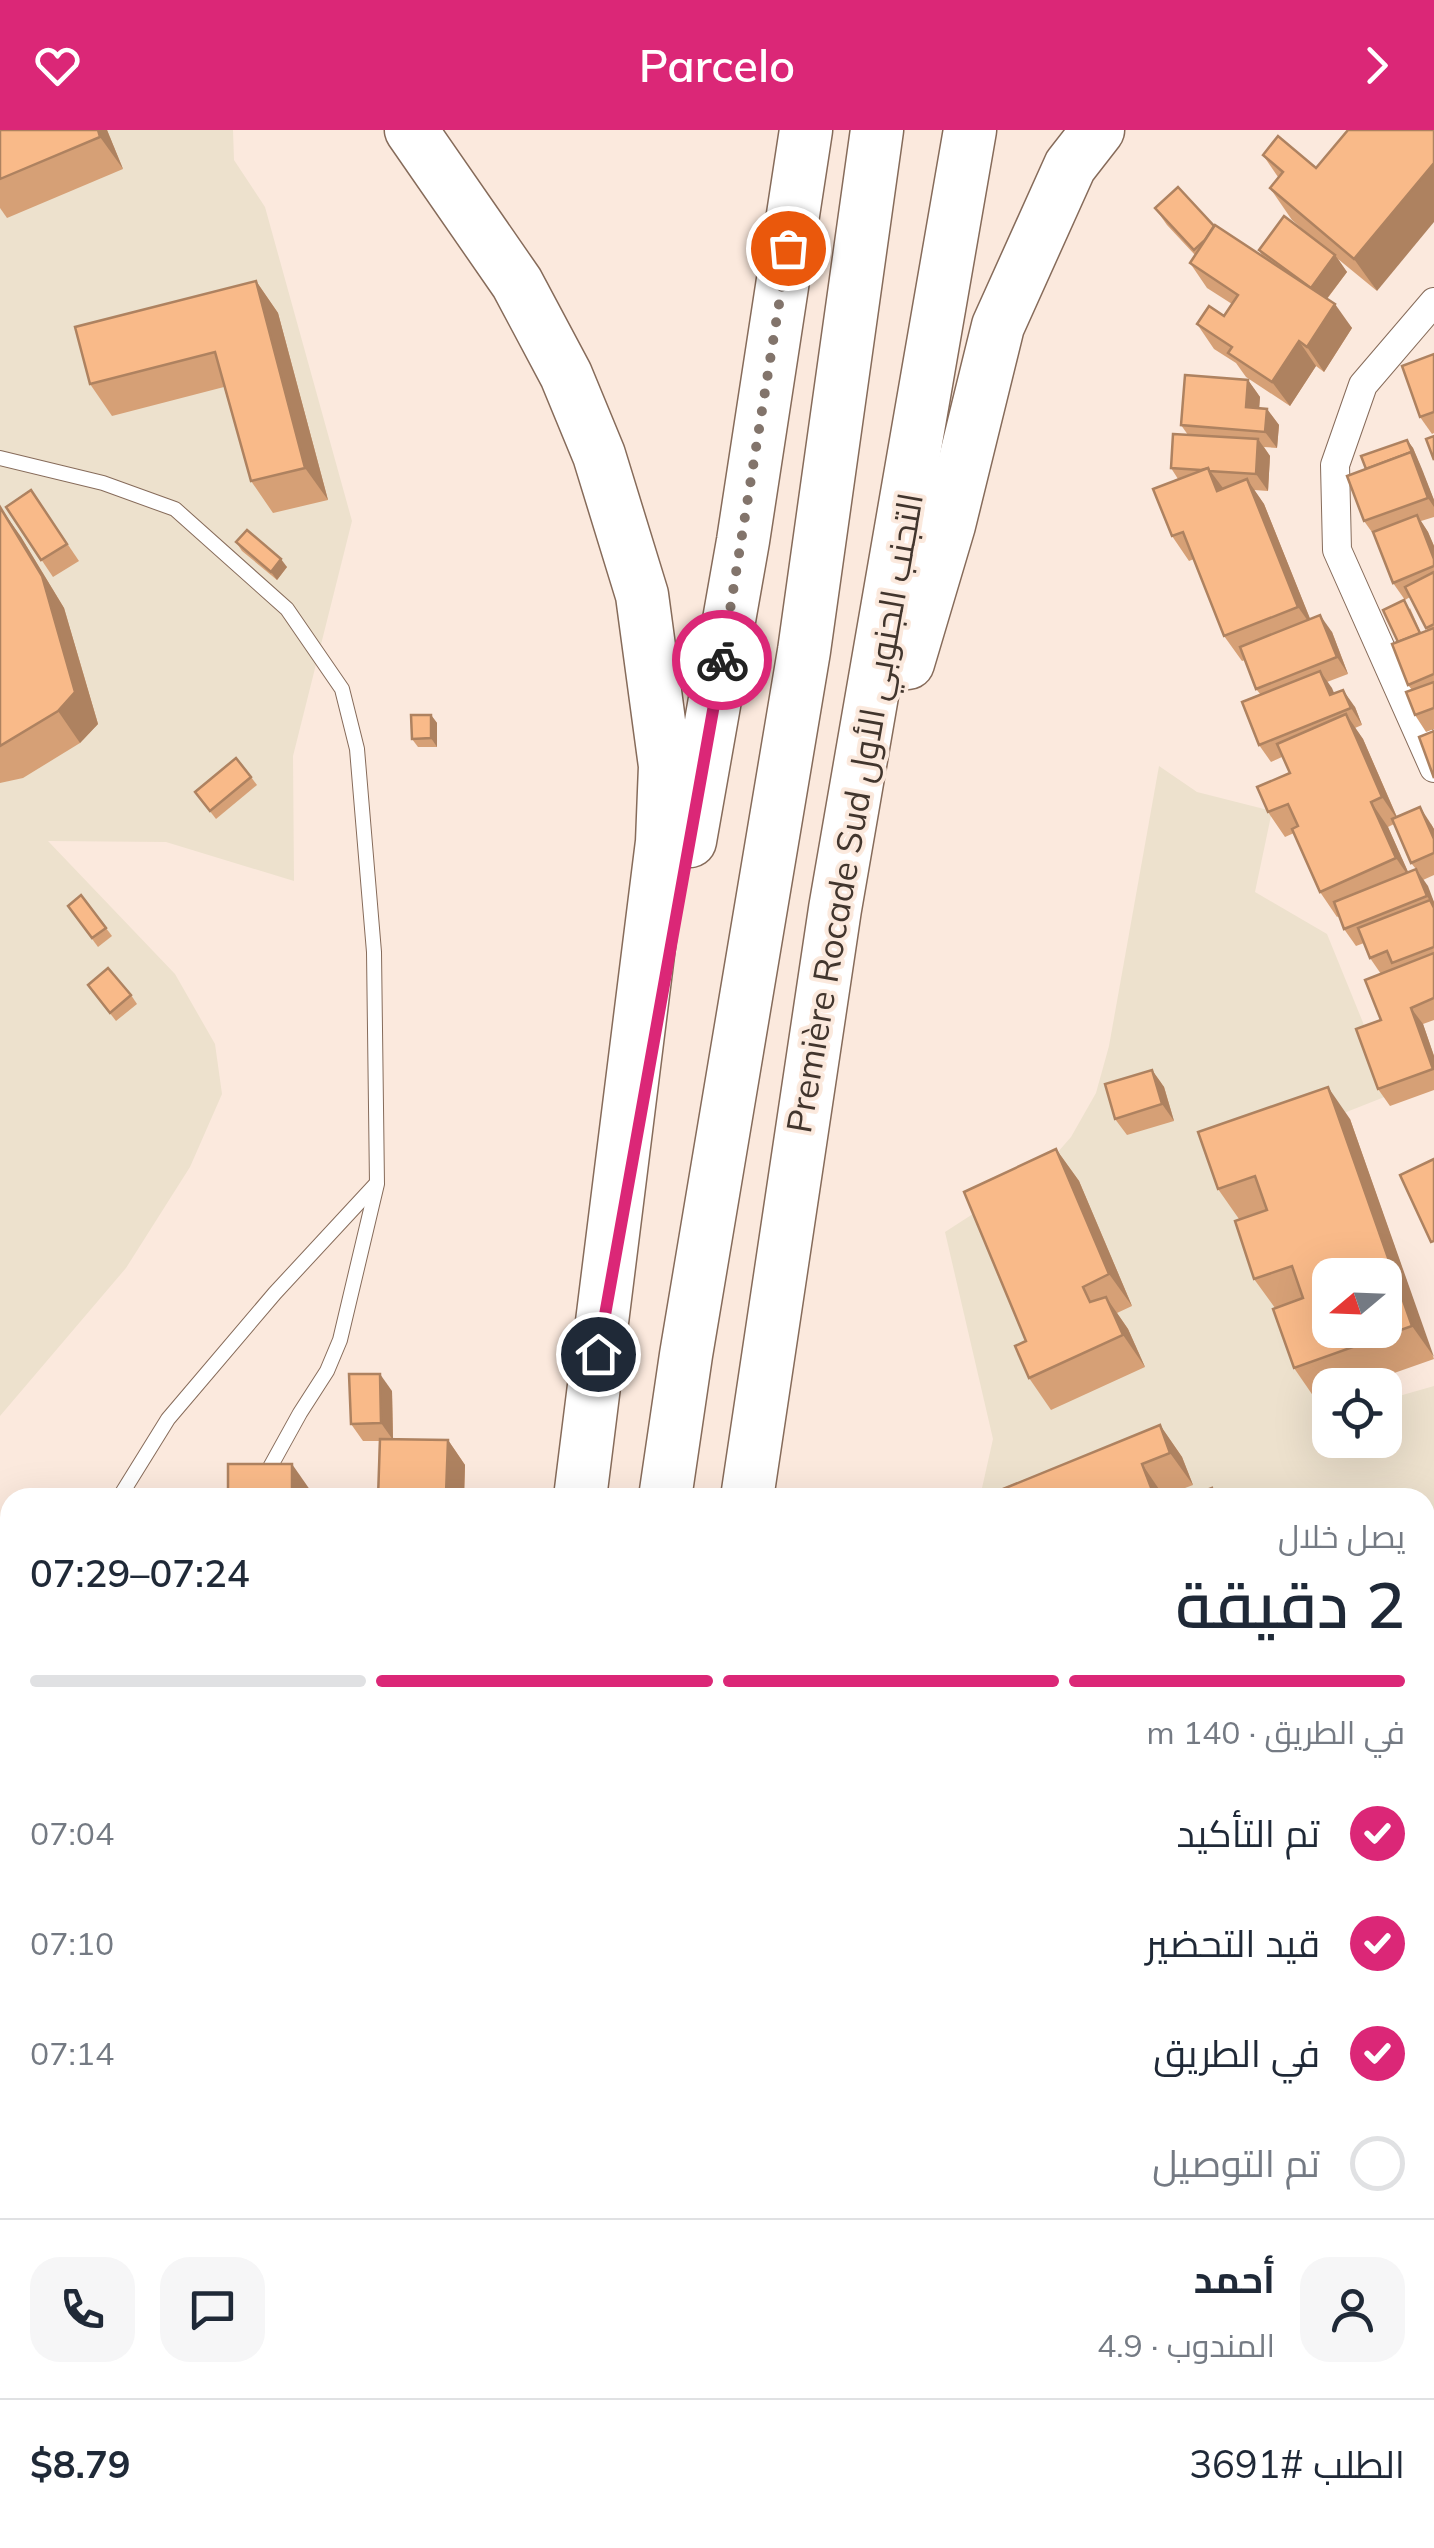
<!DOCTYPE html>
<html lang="ar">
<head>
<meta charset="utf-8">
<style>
	:root { --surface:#fff; --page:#f6f6f7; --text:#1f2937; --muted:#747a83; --line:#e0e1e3; --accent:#db2777 }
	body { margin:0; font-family:Mulish,Cairo,sans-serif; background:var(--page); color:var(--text); direction:rtl; height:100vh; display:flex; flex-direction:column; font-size:38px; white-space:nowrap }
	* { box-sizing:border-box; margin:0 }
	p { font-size:32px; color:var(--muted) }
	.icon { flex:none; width:55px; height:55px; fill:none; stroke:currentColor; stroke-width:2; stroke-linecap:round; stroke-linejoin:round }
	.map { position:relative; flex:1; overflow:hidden; direction:ltr }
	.drawer { position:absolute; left:0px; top:1358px; width:1435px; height:1062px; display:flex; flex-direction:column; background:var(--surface); border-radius:30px 30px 0 0; box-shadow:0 10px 40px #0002; direction:rtl }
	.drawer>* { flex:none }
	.needle { width:65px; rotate:251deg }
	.fabs { position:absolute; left:1312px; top:1128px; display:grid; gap:20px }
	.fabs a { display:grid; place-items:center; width:90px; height:90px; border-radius:20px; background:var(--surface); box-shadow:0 10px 40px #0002; font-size:50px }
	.pin { position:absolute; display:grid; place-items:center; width:85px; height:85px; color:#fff; margin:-42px; border:5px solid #fff; border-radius:50%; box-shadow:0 2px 10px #0007 }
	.courier { position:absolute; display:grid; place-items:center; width:100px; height:100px; margin:-50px; border:8px solid #db2777; border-radius:50%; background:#fff; color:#222; box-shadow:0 2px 12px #0007 }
	.head em { font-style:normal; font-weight:600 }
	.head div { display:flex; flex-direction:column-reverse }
	.head { display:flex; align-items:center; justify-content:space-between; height:170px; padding:0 30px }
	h1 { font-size:65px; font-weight:600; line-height:75px }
	.bar { display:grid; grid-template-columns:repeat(4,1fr); gap:15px 10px; align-content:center; height:120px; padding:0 30px }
	.bar i { height:12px; border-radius:8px; background:var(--line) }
	.bar .active { background:var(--accent) }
	.bar p { grid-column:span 4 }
	.line { display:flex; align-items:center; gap:25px; padding:0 30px; border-top:2px solid var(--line) }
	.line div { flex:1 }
	.round { display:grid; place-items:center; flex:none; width:105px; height:105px; border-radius:30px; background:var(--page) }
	ol { padding:0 30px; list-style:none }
	li { display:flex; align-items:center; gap:30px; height:110px }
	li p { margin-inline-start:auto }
	li .icon { padding:10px; border-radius:50%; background:var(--accent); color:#fff; stroke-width:4 }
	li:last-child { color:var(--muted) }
	li i { width:55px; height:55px; border:5px solid var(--line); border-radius:50% }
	header { display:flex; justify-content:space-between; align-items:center; height:130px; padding:0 30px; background:var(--accent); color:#fff; font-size:45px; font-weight:600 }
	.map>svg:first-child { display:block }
	.industrial { fill:#ede1cd }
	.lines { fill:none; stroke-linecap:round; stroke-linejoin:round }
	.service-casing { stroke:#866b5a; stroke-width:16 }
	.minor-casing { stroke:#866b5a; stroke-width:30 }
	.secondary-casing { stroke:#866b5a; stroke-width:42 }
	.motorway-casing { stroke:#866b5a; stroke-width:55 }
	.service { stroke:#fff; stroke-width:14 }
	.minor { stroke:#fff; stroke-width:28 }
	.secondary { stroke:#fff; stroke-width:40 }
	.motorway { stroke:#fff; stroke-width:52 }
	.wall { fill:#d6a076; fill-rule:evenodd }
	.shaded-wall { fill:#ae8260 }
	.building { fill:#f9ba89; stroke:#ae8260; stroke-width:2.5; fill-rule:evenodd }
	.done { stroke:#82746b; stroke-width:10; stroke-dasharray:0 18 }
	.route { stroke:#db2777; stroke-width:12 }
	.labels { text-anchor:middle; stroke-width:8; stroke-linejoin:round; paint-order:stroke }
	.street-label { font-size:35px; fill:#41352d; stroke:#fbe9dd }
</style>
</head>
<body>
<header><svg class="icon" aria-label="forward" viewBox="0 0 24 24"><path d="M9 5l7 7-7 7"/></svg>Parcelo<svg class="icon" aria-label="heart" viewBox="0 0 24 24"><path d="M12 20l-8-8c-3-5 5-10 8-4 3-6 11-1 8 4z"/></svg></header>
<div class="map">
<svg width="1434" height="2418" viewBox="0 0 1434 2418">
	<rect width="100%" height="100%" fill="#fbe9dd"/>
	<!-- industrial -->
	<g class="industrial">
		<polygon points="0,0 233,0 234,30 265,77 352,391 293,626 294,751 166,712 48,711 175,844 215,914 222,964 190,1037 126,1138 0,1286"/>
		<polygon points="1159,636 1197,662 1272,681 1255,762 1327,804 1392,964 1228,1029 1330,1278 1330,1310 1385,1310 1385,1270 1434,1256 1434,2222 1425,2227 1425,1368 980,1367 993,1309 945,1102 1044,1038 1071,1007 1096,963 1109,916"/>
	</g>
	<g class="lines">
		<defs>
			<g id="service">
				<polyline points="0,328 103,353 175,379 287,479 342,559 357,619 374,822 377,1054 340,1210 327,1241 300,1283 253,1368"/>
				<polyline points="119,1368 168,1289 275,1163 376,1054"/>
				<polyline points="0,1558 10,1542"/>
				<polyline points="0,2028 10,2054"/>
			</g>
			<polyline id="minor" points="1434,172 1363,255 1335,335 1337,420 1434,638"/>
			<g id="secondary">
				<polyline points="1425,2273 1434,2268"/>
				<polyline points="1184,2418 1197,2410"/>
			</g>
			<g id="motorway">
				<polyline points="411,0 517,153 566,245 599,325 642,465 665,636 662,712 580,1368"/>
				<polyline points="908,533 949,395 998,196 1070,36 1098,0"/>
				<polyline points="690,711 743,411 806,0"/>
				<polyline points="665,1368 686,1225 804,521 877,0"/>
				<polyline points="747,1368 835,779 970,0"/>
				<polyline points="527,2418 527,2410"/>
				<polyline points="605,2418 605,2410"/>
				<polyline points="681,2418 681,2410"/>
			</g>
		</defs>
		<!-- service casing -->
		<use href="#service" class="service-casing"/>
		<!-- minor casing -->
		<use href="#minor" class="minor-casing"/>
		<!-- secondary casing -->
		<use href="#secondary" class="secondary-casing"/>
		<!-- motorway casing -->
		<use href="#motorway" class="motorway-casing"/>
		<!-- service -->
		<use href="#service" class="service"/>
		<!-- minor -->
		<use href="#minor" class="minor"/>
		<!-- secondary -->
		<use href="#secondary" class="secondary"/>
		<!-- motorway -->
		<use href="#motorway" class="motorway"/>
	</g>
	<!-- wall -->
	<g class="wall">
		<polygon points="0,0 107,0 123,39 7,88 0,78"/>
		<polygon points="1278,6 1377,161 1338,129 1347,142 1327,169 1352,198 1324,242 1316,236 1290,276 1246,247 1236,233 1214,219 1197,194 1224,186 1232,174 1207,158 1190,133 1195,125 1167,95 1155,78 1214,96 1263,127 1259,120 1315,110 1292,90 1270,58 1278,47 1263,25"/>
		<polygon points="256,151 278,183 328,370 273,383 251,351 224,257 112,286 90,254"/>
		<polygon points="1434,224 1434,303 1432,304 1420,287"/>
		<path d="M 1248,250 L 1260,267 L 1259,278 L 1267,279 L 1279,295 L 1277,318 L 1264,317 L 1270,326 L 1268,361 L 1254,360 L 1264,374 L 1310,489 L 1332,502 L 1348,544 L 1327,552 L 1334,564 L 1355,577 L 1362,595 L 1355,598 L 1363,609 L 1397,687 L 1431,694 L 1434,699 L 1434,745 L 1423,750 L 1434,772 L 1434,890 L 1423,894 L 1434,926 L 1434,960 L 1390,976 L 1378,959 L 1381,890 L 1381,844 L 1370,828 L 1364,813 L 1356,816 L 1344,799 L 1339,786 L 1337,787 L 1320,762 L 1294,703 L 1285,707 L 1268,682 L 1290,643 L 1282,627 L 1271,632 L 1259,615 L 1261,565 L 1256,559 L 1245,530 L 1242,531 L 1224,506 L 1194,429 L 1189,431 L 1172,406 L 1178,349 L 1171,338 L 1188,305 L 1181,295 ZM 1394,694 L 1411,733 L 1416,739 L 1408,742 L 1388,697 Z"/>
		<polygon points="1407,310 1413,318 1434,370 1434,387 1421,391 1428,402 1434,416 1434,599 1426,602 1415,585 1412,560 1408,555 1398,512 1410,478 1421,503 1427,500 1410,467 1405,470 1393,453 1374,405 1364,391 1366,339"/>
		<polygon points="31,360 79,431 53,447 6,377"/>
		<polygon points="0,377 21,407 64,478 98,594 80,613 23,648 0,653"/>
		<polygon points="236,412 287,437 277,450 242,421"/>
		<polygon points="431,585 437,593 437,617 418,617 412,609"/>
		<polygon points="251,647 257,655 216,689 195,662"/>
		<polygon points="81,765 112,806 98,817 68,776"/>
		<polygon points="88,855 131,865 137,874 116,891"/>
		<polygon points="1152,940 1164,957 1174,991 1127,1005 1115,989"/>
		<polygon points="1350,989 1434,1229 1360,1255 1330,1255 1330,1266 1316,1270 1294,1238 1275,1178 1254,1149 1239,1089 1218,1059"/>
		<polygon points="1056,1019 1079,1051 1132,1176 1117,1183 1128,1199 1145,1237 1051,1280 1029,1248 1026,1211"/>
		<polygon points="392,1261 393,1309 448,1310 465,1335 464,1368 378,1368 379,1311 363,1311 351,1294"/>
		<polygon points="1160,1295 1182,1327 1193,1355 1164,1366 1165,1368 981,1367"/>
		<polygon points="1425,1755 1434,1767 1434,1828 1430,1830 1425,1823"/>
		<polygon points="1425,1922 1434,1943 1434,2064 1425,2068"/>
		<polygon points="0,1976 4,1982 10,2001 10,2014 0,2017"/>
		<polygon points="1425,2178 1434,2197 1434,2216 1425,2220"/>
	</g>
	<!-- shaded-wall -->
	<g class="shaded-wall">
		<polygon points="98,0 107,0 123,39 100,7"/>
		<polygon points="1434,33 1434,92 1377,161 1354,129"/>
		<polygon points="1335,125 1347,142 1322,175 1310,158"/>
		<polygon points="256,151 278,183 328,370 305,338"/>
		<polygon points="1335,174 1352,198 1324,242 1307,217"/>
		<polygon points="1299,211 1316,236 1290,276 1272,252"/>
		<polygon points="1248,250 1260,267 1258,294 1246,277"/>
		<polygon points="1267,279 1279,295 1277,318 1265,302"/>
		<polygon points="1258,309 1270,326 1268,361 1256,344"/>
		<polygon points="1407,310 1413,318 1422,339 1434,370 1434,377 1428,368"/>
		<polygon points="1208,338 1226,362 1217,361"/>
		<polygon points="1247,349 1264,374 1315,501 1298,477"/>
		<polygon points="0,377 21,407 64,478 98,594 80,613 58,581"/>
		<polygon points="1417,385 1428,402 1434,416 1434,429"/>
		<polygon points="281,429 287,437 277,450 271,442"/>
		<polygon points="1320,485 1332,502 1348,544 1337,527"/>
		<polygon points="1320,541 1332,558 1342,582 1330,565"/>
		<polygon points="1343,560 1355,577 1362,595 1351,578"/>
		<polygon points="1346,584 1363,609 1399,692 1382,667"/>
		<polygon points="431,585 437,593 437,617 431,608"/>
		<polygon points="1371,672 1388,697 1413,753 1396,728"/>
		<polygon points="1420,677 1431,694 1434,699 1434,709"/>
		<polygon points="1416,739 1428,756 1434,772 1434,778 1427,766"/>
		<polygon points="1411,878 1423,894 1434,926 1434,940"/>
		<polygon points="1152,940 1164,957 1174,991 1162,974"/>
		<polygon points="1328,957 1350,989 1434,1227 1412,1196"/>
		<polygon points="1056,1019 1079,1051 1132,1176 1109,1144"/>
		<polygon points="1106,1167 1128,1199 1145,1237 1123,1205"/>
		<polygon points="380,1244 392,1261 393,1310 381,1293"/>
		<polygon points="1160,1295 1182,1327 1193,1355 1170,1323"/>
		<polygon points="448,1310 465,1335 464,1368 449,1368 446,1364"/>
		<polygon points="292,1334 315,1367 314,1368 292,1368"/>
		<polygon points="1142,1334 1165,1368 1155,1368"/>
		<polygon points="1425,1922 1434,1943 1434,1963 1425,1942"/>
		<polygon points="0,1976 4,1982 10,2001 10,2007"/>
		<polygon points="1425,2178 1434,2197 1434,2204 1425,2187"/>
		<polygon points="247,2410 257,2410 258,2418 249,2418"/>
		<polygon points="1393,2410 1403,2410 1407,2418 1397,2418"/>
	</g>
	<!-- building -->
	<g class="building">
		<polygon points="0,0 98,0 100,7 0,49"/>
		<polygon points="1348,0 1434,0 1434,33 1354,129 1270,58 1283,42 1263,25 1278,6 1316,38"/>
		<polygon points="1178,57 1214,96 1205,110 1194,120 1155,78"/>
		<polygon points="1284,86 1335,125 1311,158 1259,120"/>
		<polygon points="1215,95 1335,174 1307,217 1299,211 1272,252 1228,223 1232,217 1197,194 1209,176 1224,186 1238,165 1190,133"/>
		<polygon points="256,151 305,338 251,351 215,222 90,254 75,197"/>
		<polygon points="1434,224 1434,282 1420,287 1402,236"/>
		<polygon points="1185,245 1248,250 1246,277 1267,279 1265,302 1181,295"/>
		<polygon points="1173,304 1258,309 1256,344 1209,341 1208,338 1201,340 1171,338"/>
		<polygon points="1434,306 1434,330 1426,309"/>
		<polygon points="1407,310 1414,327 1411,322 1366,339 1361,326"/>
		<polygon points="1411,322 1428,368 1364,391 1347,346"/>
		<polygon points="1208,338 1217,361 1247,349 1298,477 1224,506 1183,402 1172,406 1153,359"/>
		<polygon points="31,360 67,414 41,430 6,377"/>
		<polygon points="0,377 42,446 75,562 58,581 0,616"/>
		<polygon points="1417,385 1434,429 1434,436 1393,453 1373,402"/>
		<polygon points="247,400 281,429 271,442 236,412"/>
		<polygon points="1434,442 1434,494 1426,498 1405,457"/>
		<polygon points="1404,470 1420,503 1398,512 1383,480"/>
		<polygon points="1320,485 1337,527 1256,559 1240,517"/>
		<polygon points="1434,498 1434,544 1408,555 1392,514"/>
		<polygon points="1320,541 1330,565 1343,560 1351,578 1259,615 1242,572"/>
		<polygon points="1434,552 1434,578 1415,585 1406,562"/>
		<polygon points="1346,584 1382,667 1371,672 1396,728 1320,762 1292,699 1298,696 1288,674 1268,682 1257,657 1290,643 1277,614"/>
		<polygon points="411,585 431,585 431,608 412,609"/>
		<polygon points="1434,601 1434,648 1419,607"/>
		<polygon points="236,628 251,647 210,681 195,662"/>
		<polygon points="1420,677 1434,709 1434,723 1411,733 1392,689"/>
		<polygon points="1416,739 1427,766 1344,799 1334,772"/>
		<polygon points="81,765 106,798 92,808 68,776"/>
		<polygon points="1430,770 1434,778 1434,817 1392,833 1387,821 1370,828 1358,798"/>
		<polygon points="1434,823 1434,868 1411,878 1433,939 1378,959 1356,899 1381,890 1365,850"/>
		<polygon points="108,838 131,865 110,883 88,855"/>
		<polygon points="1152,940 1162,974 1115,989 1105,954"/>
		<path d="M 1328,957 L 1412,1196 L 1294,1238 L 1273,1179 L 1303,1168 L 1292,1136 L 1254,1149 L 1235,1091 L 1267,1080 L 1255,1046 L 1218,1059 L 1198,1002 ZM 1330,1145 L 1385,1145 L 1385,1200 L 1330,1200 Z"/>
		<polygon points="1056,1019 1109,1144 1083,1157 1090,1172 1106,1167 1123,1205 1029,1248 1015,1216 1026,1211 964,1062"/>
		<polygon points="1434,1029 1434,1111 1431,1112 1400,1045"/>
		<polygon points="349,1244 380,1244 381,1293 351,1294"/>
		<polygon points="1160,1295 1170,1323 1142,1334 1155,1368 981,1368"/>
		<polygon points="380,1309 448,1310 446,1364 441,1364 441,1368 378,1368"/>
		<rect x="228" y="1334" width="64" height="34"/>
		<polygon points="1212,1358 1215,1368 1186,1368"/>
		<polygon points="1434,1443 1434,1624 1425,1603 1425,1447"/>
		<polygon points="10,1623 10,1664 0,1638 0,1627"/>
		<polygon points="1425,1755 1434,1777 1434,1806 1425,1810"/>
		<polygon points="1425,1942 1434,1963 1434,2023 1425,2027"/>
		<polygon points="0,1980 8,2004 0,2007"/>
		<polygon points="10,2040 10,2076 0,2055 0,2045"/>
		<polygon points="172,2410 247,2410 249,2418 173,2418"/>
		<polygon points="1344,2410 1393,2410 1397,2418 1348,2418"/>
	</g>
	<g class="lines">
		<!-- done -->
		<polyline class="done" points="722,530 788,118"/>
		<!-- route -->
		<polyline class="route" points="598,1224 722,530"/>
	</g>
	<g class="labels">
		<!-- street labels -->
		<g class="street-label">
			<text transform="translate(855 683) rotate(-80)" y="12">Première Rocade Sud التجنب الجنوبي الأول</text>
		</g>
	</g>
</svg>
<div class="fabs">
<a><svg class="needle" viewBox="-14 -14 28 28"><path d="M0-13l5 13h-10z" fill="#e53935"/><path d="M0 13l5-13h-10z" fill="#747a83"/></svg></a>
<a><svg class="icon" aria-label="locate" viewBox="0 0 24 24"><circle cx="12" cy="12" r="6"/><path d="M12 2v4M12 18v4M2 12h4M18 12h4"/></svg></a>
</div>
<div class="pin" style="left:788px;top:118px;background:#ea580c"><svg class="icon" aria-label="bag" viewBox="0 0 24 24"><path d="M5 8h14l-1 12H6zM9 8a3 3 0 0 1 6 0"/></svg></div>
<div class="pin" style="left:598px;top:1224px;background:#1f2937"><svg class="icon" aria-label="home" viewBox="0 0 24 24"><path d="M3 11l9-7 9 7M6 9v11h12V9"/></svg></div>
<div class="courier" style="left:722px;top:530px"><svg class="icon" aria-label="bike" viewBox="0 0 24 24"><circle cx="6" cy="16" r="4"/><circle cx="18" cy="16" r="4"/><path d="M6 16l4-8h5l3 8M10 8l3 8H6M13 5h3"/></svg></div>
<section class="drawer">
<div class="head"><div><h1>2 دقيقة</h1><p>يصل خلال</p></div><em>07:24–07:29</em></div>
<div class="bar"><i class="active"></i><i class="active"></i><i class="active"></i><i></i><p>في الطريق · 140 m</p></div>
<ol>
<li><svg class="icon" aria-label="check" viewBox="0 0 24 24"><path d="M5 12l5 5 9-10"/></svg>تم التأكيد<p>07:04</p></li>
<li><svg class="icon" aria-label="check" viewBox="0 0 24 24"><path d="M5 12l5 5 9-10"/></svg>قيد التحضير<p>07:10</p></li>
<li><svg class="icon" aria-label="check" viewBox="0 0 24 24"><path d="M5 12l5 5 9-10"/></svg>في الطريق<p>07:14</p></li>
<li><i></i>تم التوصيل</li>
</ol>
<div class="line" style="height:180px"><a class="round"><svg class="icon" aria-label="person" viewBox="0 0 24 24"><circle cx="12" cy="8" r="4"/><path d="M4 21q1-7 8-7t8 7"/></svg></a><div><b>أحمد</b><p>المندوب · 4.9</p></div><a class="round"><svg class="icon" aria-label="chat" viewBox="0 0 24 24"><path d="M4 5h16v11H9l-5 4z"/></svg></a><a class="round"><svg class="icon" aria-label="phone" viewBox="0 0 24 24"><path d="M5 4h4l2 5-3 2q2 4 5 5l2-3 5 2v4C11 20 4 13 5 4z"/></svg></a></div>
<div class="line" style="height:130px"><div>الطلب #3691</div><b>$8.79</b></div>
</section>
</div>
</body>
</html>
